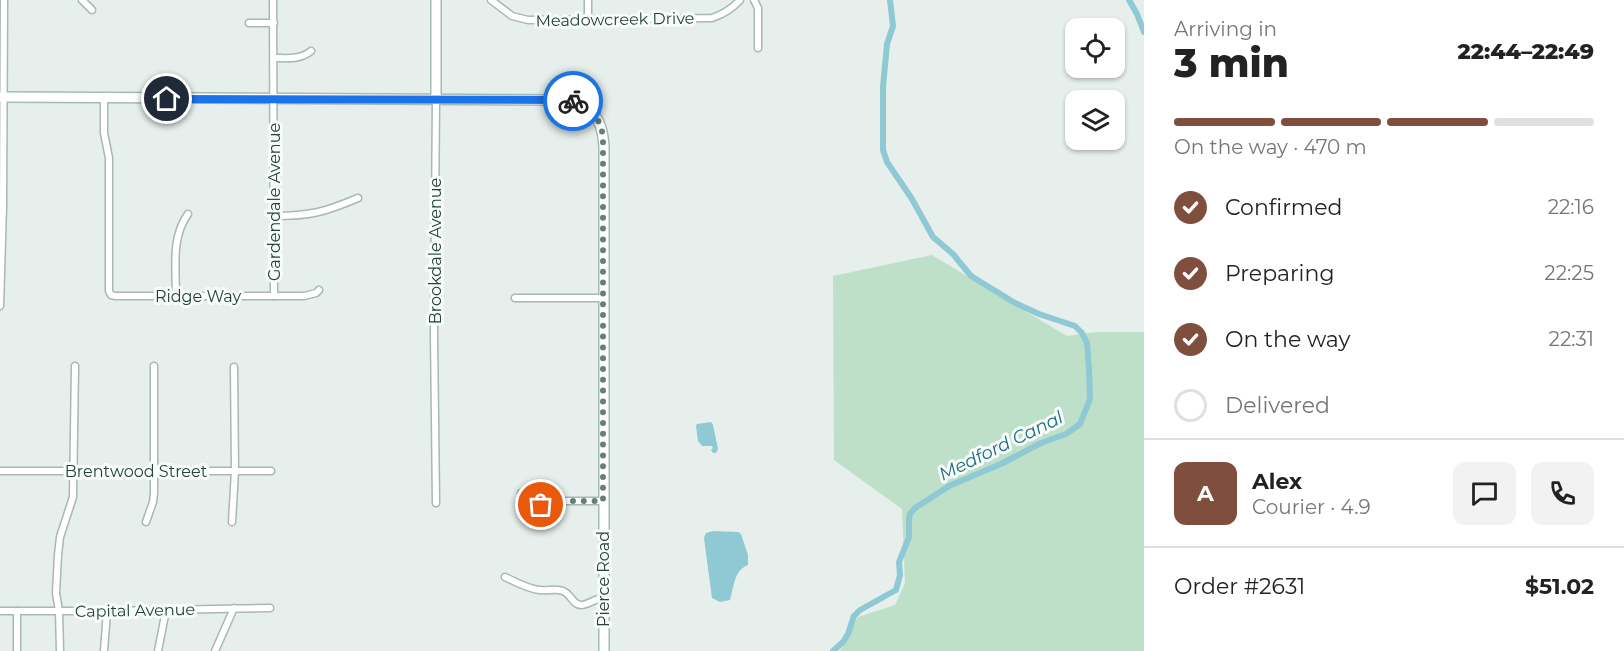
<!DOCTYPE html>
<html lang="en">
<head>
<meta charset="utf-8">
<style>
	:root { --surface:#fff; --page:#f2f2f2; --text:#222; --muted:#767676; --line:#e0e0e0; --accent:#804e3d }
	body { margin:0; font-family:Montserrat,sans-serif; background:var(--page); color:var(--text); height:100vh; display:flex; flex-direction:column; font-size:22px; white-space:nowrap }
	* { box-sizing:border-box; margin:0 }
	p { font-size:20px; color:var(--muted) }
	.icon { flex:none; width:33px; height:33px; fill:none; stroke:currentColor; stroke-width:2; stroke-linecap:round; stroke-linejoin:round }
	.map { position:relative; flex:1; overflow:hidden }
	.panel { display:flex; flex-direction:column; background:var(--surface); width:480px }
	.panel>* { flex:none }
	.buttons { position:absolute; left:1065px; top:18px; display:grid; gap:12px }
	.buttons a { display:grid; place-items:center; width:60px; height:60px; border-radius:12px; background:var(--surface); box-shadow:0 2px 4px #0004; font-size:30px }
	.pin { position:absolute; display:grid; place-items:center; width:51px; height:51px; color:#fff; margin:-26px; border:3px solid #fff; border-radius:50%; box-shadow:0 2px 6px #0007 }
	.courier { position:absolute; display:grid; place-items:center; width:60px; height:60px; margin:-30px; border:4px solid #1a73e8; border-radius:50%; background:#fff; color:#222; box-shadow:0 2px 8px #0007 }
	.head em { font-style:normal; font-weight:800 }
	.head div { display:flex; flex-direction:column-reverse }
	.head { display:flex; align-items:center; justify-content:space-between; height:102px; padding:0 30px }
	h1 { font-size:39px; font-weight:800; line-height:45px }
	.bar { display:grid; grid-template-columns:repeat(4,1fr); gap:9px 6px; align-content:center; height:72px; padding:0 30px }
	.bar i { height:8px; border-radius:4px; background:var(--line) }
	.bar .selected { background:var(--accent) }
	.bar p { grid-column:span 4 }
	.line { display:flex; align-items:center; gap:15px; padding:0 30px; border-top:2px solid var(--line) }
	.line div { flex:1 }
	.round { display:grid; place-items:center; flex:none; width:63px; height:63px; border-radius:12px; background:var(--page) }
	ol { padding:0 30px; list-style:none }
	li { display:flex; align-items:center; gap:18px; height:66px }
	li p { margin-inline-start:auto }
	li .icon { padding:6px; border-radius:50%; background:var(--accent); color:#fff; stroke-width:4 }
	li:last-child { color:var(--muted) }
	li i { width:33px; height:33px; border:3px solid var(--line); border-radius:50% }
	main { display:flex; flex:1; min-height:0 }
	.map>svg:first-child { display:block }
	.green { fill:#bfe0c8 }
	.water { fill:#8ec9d4 }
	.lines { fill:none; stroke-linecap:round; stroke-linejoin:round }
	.canal { stroke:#8ec9d4; stroke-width:6 }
	.street-casing { stroke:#a8b8b2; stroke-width:9 }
	.secondary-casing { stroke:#a4bbb3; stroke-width:12 }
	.street { stroke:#fff; stroke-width:6 }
	.secondary { stroke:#fff; stroke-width:9 }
	.done { stroke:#687f78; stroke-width:6; stroke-dasharray:0 10.8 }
	.route { stroke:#1a73e8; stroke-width:8 }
	.labels { text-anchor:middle; stroke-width:6; stroke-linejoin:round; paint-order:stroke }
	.street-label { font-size:16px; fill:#24423a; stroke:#f7fbf9 }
	.water-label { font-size:18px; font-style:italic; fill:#1c6f80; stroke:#f7fbf9 }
</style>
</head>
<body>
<main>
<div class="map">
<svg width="1144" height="651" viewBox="0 0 1144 651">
	<rect width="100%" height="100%" fill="#e6efeb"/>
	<!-- green -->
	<polygon class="green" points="932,255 1067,336 1096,332 1144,332 1144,651 840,651 858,617 895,605 905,583 902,509 834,460 833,276"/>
	<!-- water -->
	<g class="water">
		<polygon points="711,422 713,425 718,449 716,453 713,453 711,450 713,448 712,446 702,446 698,441 696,426 697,424"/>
		<path d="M 713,531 L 738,532 L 741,534 L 748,555 L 748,565 C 734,570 734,587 730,600 L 720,602 L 712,598 L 704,538 L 706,533 Z"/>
	</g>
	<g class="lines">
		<!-- canal -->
		<g class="canal">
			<polyline points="1129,0 1137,14 1144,32"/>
			<polyline points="833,651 843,642 848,634 854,616 860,610 896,590 900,575 899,562 909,537 909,518 910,514 915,508 949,486 1003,463 1041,443 1066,434 1080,424 1090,399 1089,369 1087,343 1082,333 1075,326 1039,314 1015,303 971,276 953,254 933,237 912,199 887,162 883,150 883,87 887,44 893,26 890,0"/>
		</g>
		<defs>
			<g id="street">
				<polyline points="82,0 92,10"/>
				<polyline points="273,0 274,296"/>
				<path d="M 491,0 L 512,16 L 528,20 L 712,18 C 724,14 732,9 740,0"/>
				<polyline points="588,0 588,19"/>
				<polyline points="754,0 758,8 758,48"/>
				<polyline points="249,23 274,23"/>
				<path d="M 274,58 C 287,58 300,60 311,51"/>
				<polyline points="104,98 104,133 109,158 109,291 111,295 116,296 304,296 316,293 319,290"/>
				<polyline points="436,100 434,334 436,503"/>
				<path d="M 274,216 C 310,216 325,212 358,198"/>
				<path d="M 176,296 C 176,268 171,237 188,214"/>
				<polyline points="515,298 603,298"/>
				<polyline points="0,306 3,207 4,0"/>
				<polyline points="0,471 271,471"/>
				<polyline points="521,493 530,502 541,505 560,501 603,501"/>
				<polyline points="146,522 153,502 154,493 154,366"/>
				<polyline points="232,522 235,471 234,367"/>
				<path d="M 505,577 C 516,582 528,589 540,590 C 548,591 556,588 563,591 C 571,594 573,605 581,605 C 588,605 594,599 603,598"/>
				<polyline points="0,611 107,611 270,608"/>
				<polyline points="17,611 17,651"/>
				<polyline points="60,651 59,611 56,593 58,555 60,537 73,497 75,366"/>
				<polyline points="104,651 107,611"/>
				<polyline points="158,651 166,610"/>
				<polyline points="215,651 234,608"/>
			</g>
			<g id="secondary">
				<path d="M 0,97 L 561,100 C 591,102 602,117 604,146 L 604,651"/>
				<polyline points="436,100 436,0"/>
			</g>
		</defs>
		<!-- street casing -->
		<use href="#street" class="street-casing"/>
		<!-- secondary casing -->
		<use href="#secondary" class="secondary-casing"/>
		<!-- street -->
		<use href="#street" class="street"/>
		<!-- secondary -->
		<use href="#secondary" class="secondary"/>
	</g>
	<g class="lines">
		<!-- done -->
		<path class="done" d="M 541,505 L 560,501 L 603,501 L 603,136 C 600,119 591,105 573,101"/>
		<!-- route -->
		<polyline class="route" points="167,99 561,100 573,101"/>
	</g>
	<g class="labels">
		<!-- street labels -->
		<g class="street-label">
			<text transform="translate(615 19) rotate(-1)" y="6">Meadowcreek Drive</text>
			<text transform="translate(274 202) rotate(-90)" y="6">Gardendale Avenue</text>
			<text transform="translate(435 251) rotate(-90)" y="6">Brookdale Avenue</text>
			<text x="198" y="302">Ridge Way</text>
			<text x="136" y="477">Brentwood Street</text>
			<text transform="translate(603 579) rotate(-90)" y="6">Pierce Road</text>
			<text transform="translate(135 610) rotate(-1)" y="6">Capital Avenue</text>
		</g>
		<!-- water labels -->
		<g class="water-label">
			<text transform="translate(1001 446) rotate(-26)" y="6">Medford Canal</text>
		</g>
	</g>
</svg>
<div class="buttons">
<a><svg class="icon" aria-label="locate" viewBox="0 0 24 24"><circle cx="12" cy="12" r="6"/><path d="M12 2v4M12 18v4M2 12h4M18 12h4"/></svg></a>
<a><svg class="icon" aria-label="layers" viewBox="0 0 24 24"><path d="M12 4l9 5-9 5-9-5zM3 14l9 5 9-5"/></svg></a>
</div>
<div class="pin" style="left:541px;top:505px;background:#ea580c"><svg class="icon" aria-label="bag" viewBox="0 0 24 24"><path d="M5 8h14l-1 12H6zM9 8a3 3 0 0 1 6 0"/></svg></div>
<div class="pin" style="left:167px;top:99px;background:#1f2937"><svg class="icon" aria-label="home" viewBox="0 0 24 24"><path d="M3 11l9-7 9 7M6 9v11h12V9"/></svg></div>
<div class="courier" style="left:573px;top:101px"><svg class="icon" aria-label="bike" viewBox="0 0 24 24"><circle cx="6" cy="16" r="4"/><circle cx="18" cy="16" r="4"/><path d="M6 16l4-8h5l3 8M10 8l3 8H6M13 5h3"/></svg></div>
</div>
<section class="panel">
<div class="head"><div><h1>3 min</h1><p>Arriving in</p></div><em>22:44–22:49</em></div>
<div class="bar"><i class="selected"></i><i class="selected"></i><i class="selected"></i><i></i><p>On the way · 470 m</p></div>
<ol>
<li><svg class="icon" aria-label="check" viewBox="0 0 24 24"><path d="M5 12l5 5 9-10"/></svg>Confirmed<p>22:16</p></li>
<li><svg class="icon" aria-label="check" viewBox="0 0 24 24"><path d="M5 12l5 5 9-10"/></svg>Preparing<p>22:25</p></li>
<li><svg class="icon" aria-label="check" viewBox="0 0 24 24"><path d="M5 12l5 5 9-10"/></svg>On the way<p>22:31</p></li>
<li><i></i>Delivered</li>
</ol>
<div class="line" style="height:108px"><b class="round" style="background:var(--accent);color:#fff">A</b><div><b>Alex</b><p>Courier · 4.9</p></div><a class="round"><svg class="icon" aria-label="chat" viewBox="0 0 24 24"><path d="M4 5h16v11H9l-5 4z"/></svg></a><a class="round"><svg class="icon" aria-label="phone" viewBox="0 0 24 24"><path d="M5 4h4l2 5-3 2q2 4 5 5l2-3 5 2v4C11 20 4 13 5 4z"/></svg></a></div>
<div class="line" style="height:78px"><div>Order #2631</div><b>$51.02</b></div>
</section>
</main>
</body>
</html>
